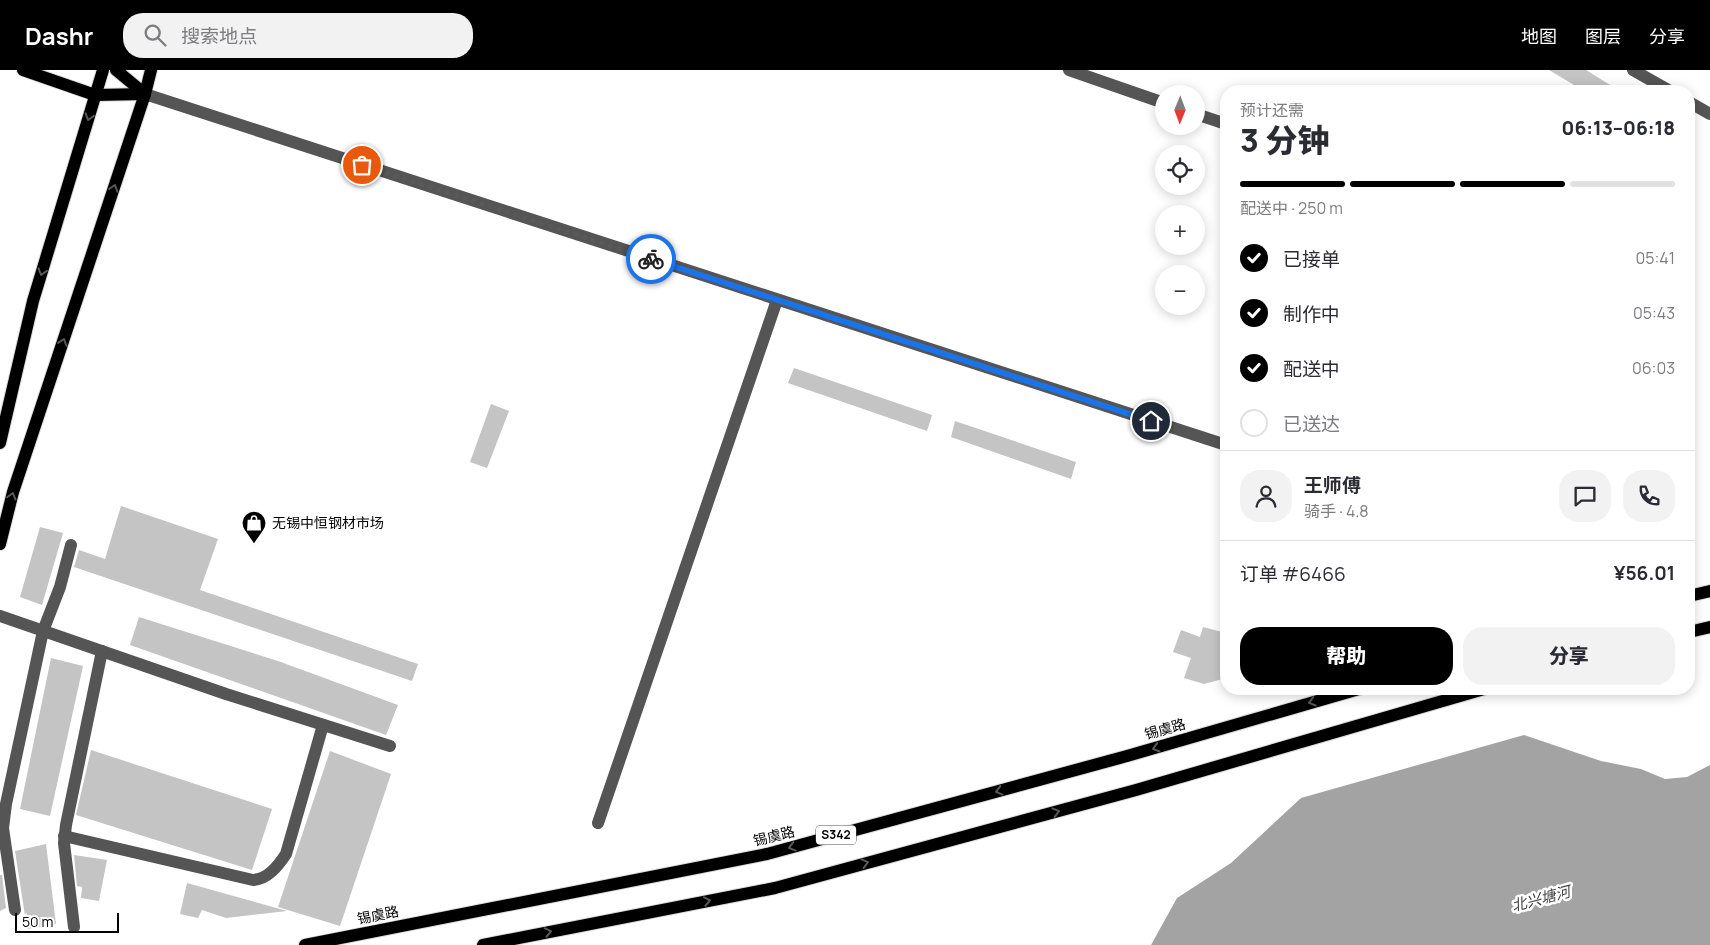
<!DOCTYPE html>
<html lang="zh">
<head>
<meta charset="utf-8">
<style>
	:root { --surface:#fff; --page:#f2f2f3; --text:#2b2b33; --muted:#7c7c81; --line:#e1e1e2; --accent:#000 }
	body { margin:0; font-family:Manrope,"Noto Sans SC",sans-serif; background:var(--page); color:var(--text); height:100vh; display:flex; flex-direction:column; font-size:19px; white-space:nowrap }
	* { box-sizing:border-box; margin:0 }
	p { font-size:16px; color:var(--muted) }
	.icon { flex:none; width:28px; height:28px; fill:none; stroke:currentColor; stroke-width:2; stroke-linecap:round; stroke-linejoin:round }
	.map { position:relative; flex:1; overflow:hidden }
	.drawer { position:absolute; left:1220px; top:15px; width:475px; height:610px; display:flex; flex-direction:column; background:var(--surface); border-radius:20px; box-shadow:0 2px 12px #0003 }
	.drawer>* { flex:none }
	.needle { width:32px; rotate:181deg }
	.tools { position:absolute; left:1155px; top:15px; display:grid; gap:10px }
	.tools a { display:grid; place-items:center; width:50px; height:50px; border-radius:50%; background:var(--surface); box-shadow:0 2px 12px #0003; font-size:25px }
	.scale { position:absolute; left:15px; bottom:12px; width:104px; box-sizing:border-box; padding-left:5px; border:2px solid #000; border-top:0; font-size:14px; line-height:18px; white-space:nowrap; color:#000; -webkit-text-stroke:4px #fff; paint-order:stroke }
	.pin { position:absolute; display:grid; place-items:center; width:42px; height:42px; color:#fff; margin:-21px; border:2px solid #fff; border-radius:50%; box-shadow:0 1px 5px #0007 }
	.courier { position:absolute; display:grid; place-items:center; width:50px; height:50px; margin:-25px; border:4px solid #1a73e8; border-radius:50%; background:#fff; color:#222; box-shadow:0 1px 6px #0007 }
	.head em { font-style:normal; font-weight:800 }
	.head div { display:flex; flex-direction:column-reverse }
	.head { display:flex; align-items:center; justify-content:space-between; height:85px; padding:0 20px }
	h1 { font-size:32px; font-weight:800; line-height:38px }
	.bar { display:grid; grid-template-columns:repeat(4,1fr); gap:8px 5px; align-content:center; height:60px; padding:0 20px }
	.bar i { height:6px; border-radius:4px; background:var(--line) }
	.bar .on { background:var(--accent) }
	.bar p { grid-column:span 4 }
	.line { display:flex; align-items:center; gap:12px; padding:0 20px; border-top:1px solid var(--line) }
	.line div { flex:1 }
	.round { display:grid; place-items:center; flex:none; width:52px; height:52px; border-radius:20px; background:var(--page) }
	ol { padding:0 20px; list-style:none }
	li { display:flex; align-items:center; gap:15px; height:55px }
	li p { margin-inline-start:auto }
	li .icon { padding:5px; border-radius:50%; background:var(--accent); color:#fff; stroke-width:4 }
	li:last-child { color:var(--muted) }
	li i { width:28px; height:28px; border:2px solid var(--line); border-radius:50% }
	.button { display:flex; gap:10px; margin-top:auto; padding:10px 20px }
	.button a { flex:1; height:58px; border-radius:20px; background:var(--accent); color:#fff; font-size:20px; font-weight:800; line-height:58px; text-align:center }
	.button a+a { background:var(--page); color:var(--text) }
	header { display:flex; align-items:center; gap:30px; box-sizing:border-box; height:70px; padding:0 25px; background:var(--accent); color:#fff }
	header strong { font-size:24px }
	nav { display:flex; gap:28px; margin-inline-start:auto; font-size:18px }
	.search { width:350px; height:45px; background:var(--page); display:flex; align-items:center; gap:12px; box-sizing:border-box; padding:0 18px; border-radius:20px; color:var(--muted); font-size:19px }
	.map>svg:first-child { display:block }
	.water { fill:#a3a3a3 }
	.building { fill:#c4c4c4 }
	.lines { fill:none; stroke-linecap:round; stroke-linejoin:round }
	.major-casing { stroke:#dbdbdb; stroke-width:14 }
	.minor { stroke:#555; stroke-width:12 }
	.major { stroke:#000; stroke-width:12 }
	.oneway { stroke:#595959 }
	.done { stroke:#595959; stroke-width:5; stroke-dasharray:0 9 }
	.route { stroke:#1a73e8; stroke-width:6 }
	.labels { text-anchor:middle; stroke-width:5; stroke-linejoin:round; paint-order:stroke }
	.shield { fill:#fff; stroke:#4c4c4c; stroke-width:1 }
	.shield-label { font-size:12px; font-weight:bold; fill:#000 }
	.poi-label { font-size:14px; fill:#000; stroke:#fff; text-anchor:start }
	.street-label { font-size:14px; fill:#000; stroke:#fff }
	.water-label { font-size:15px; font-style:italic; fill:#444; stroke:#fff }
</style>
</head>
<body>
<header>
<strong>Dashr</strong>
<div class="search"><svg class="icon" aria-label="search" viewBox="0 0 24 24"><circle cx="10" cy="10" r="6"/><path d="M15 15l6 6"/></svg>搜索地点</div>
<nav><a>地图</a><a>图层</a><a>分享</a></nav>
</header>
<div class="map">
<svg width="1710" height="875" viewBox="0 0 1710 875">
	<rect width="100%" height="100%" fill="#fff"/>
	<!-- water -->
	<polygon class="water" points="1524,665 1601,691 1641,699 1665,709 1687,707 1710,695 1710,875 1151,875 1177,828 1231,793 1301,728"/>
	<!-- building -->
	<g class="building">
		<polygon points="1549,0 1586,0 1620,21 1584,21"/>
		<polygon points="794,298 932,345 927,361 788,313"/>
		<polygon points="491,334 509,341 487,398 470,392"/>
		<polygon points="955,351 1076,392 1071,409 951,367"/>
		<polygon points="121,436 218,469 200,520 418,594 412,611 74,497 79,480 105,489"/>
		<polygon points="40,457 63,463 42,535 20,527"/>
		<polygon points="139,547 278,591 398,635 386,665 130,575"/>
		<polygon points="1203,557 1226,563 1226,608 1204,614 1184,608 1191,588 1173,582 1181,560 1200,567"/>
		<polygon points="51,588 83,596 50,746 20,739"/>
		<polygon points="91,680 272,739 252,800 76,745"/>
		<polygon points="330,681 391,704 340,856 278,837"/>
		<polygon points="46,774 56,854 27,859 15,781"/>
		<polygon points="74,785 107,790 99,831 81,828 82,817 77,816"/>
		<polygon points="0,805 2,805 6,838 0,841"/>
		<polygon points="187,813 287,841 226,848 202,840 198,848 180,844"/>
	</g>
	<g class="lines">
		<defs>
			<g id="major">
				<polyline points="23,0 95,25 145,24"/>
				<polyline points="116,0 145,24"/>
				<polyline points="0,373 33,231 103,0"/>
				<polyline points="0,474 13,422 145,24 151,0"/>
				<polyline points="1689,526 1710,521"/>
				<polyline points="1689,562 1710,557"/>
				<polyline points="305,875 767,784 1127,686 1359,619"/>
				<polyline points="483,875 775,818 1136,720 1484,619"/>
			</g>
		</defs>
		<!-- major casing -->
		<use href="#major" class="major-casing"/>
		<!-- minor -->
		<g class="minor">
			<polyline points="1069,0 1164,33"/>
			<polyline points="1633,0 1670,21"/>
			<polyline points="145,24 1226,375"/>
			<polyline points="1689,32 1710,44"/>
			<polyline points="1196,44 1226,54"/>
			<polyline points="0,546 226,624 390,676"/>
			<polyline points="598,753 777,230"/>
			<path d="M 64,766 L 253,810 C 268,809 278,796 286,784 L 323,655"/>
			<polyline points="15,840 3,758 6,734 43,561 60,517 71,475"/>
			<polyline points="74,857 64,773 66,755 102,581"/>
		</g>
		<!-- major -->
		<use href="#major" class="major"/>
	</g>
	<!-- one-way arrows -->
	<defs><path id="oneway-chevron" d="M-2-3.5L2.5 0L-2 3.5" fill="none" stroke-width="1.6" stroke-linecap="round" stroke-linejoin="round" transform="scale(1.25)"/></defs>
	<g class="oneway">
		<use href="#oneway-chevron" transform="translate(89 47) rotate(107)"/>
		<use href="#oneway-chevron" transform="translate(114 118) rotate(-72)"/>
		<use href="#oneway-chevron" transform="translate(42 202) rotate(107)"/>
		<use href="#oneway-chevron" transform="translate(63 272) rotate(-72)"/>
		<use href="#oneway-chevron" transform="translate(12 426) rotate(-75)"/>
		<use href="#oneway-chevron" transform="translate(1312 632) rotate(164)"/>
		<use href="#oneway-chevron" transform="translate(1156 678) rotate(164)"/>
		<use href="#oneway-chevron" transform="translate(999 721) rotate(165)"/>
		<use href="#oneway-chevron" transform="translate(1056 742) rotate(-15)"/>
		<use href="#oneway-chevron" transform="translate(792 777) rotate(165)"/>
		<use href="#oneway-chevron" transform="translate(865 793) rotate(-15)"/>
		<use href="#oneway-chevron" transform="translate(707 831) rotate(-11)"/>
		<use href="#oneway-chevron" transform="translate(548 862) rotate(-11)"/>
	</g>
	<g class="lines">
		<!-- done -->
		<polyline class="done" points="362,95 651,189"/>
		<!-- route -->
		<polyline class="route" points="651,189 1151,351"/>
	</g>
	<!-- icons -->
	<defs>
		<symbol id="shop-pin" viewBox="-11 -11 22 30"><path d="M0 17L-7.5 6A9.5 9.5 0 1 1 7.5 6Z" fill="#000" stroke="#fff"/><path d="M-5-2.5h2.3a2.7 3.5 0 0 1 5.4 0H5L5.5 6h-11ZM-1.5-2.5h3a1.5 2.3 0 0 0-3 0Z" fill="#fff"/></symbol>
	</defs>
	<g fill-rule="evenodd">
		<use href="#shop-pin" x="240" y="439" width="28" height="38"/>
	</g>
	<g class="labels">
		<!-- shield labels -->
		<rect class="shield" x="816" y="755.5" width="40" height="19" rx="4"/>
		<g class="shield-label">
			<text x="836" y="769">S342</text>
		</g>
		<!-- poi labels -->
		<g class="poi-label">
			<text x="272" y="458">无锡中恒钢材市场</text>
		</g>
		<!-- street labels -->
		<g class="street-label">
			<text transform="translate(1165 659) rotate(-16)" y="5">锡虞路</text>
			<text transform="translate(774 766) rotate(-14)" y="5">锡虞路</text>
			<text transform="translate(378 845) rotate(-11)" y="5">锡虞路</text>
		</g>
		<!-- water labels -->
		<g class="water-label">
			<text transform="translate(1541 829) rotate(-15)" y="5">北兴塘河</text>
		</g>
	</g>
</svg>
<div class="tools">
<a><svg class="needle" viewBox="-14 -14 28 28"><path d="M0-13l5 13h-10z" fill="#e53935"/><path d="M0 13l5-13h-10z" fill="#7c7c81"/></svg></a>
<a><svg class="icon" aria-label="locate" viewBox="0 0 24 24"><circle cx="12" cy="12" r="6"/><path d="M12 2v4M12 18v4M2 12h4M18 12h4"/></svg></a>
<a>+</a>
<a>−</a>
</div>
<div class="scale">50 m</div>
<div class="pin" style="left:362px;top:95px;background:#ea580c"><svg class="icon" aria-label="bag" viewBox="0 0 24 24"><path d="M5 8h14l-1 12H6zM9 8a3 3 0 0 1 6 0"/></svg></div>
<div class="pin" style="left:1151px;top:351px;background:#1f2937"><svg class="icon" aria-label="home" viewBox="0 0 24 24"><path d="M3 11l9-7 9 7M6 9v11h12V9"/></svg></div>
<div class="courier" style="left:651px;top:189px"><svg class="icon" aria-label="bike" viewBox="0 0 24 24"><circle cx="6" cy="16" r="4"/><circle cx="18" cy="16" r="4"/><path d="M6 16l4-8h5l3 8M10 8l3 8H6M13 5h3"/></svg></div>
<section class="drawer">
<div class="head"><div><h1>3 分钟</h1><p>预计还需</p></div><em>06:13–06:18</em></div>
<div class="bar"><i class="on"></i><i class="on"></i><i class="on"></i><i></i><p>配送中 · 250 m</p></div>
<ol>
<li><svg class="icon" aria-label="check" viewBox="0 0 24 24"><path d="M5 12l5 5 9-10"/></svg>已接单<p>05:41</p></li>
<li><svg class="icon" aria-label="check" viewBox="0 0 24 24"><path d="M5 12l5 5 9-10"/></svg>制作中<p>05:43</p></li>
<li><svg class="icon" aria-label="check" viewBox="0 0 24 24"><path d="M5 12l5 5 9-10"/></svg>配送中<p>06:03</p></li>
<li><i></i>已送达</li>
</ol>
<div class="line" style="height:90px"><a class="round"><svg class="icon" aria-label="person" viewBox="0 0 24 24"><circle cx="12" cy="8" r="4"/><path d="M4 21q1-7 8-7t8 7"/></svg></a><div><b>王师傅</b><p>骑手 · 4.8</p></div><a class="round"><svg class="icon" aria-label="chat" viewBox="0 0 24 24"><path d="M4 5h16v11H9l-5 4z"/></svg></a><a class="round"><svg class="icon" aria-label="phone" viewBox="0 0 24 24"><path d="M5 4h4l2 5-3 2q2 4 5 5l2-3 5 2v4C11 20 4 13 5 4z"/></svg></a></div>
<div class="line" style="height:65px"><div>订单 #6466</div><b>¥56.01</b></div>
<div class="button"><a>帮助</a><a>分享</a></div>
</section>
</div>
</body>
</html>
